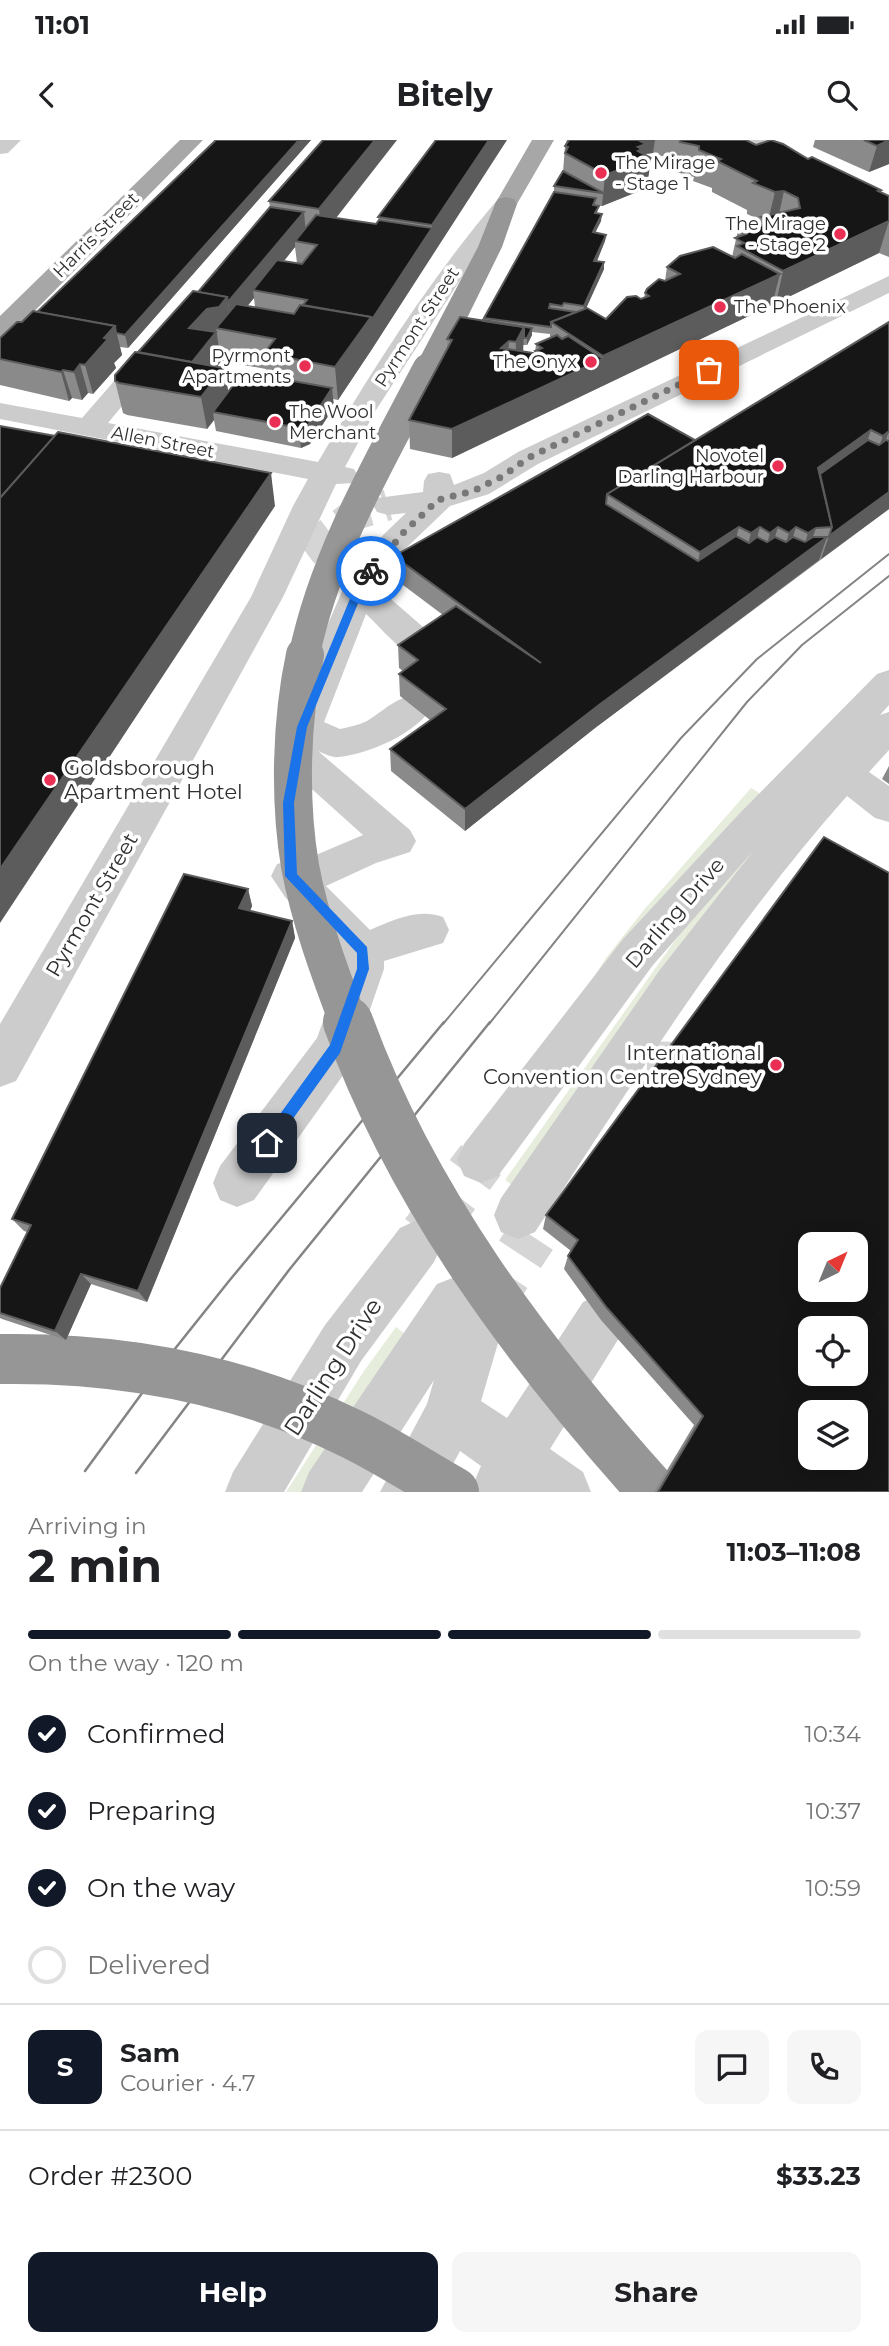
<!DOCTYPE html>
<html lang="en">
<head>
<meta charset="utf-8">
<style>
	:root { --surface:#fff; --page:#f6f6f6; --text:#202124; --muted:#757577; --line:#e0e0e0; --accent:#111827 }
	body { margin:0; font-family:Montserrat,sans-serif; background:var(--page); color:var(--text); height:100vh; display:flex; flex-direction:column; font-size:26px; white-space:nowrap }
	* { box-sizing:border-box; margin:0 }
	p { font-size:23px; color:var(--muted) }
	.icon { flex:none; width:38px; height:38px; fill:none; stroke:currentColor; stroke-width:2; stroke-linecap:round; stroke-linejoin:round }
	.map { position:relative; height:1352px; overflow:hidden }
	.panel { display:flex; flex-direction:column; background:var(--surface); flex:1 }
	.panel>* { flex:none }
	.needle { width:46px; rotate:43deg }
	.fabs { position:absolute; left:798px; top:1092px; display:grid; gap:14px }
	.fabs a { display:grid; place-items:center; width:70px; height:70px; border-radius:14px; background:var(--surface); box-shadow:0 4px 18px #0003; font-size:35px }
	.pin { position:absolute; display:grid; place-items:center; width:60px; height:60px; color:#fff; margin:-30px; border-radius:14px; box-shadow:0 4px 10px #0006 }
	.courier { position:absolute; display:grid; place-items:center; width:70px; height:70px; margin:-35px; border:5px solid #1a73e8; border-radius:50%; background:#fff; color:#222; box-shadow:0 2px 9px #0007 }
	.summary em { font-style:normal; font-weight:700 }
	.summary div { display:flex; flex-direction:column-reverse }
	.summary { display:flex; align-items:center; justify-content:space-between; height:119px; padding:0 28px }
	h1 { font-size:46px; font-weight:700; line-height:52px }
	.bar { display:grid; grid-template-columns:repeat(4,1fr); gap:10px 7px; align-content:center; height:84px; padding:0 28px }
	.bar i { height:9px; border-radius:5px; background:var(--line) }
	.bar .current { background:var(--accent) }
	.bar p { grid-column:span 4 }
	.line { display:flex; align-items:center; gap:18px; padding:0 28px; border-top:2px solid var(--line) }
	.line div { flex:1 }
	.round { display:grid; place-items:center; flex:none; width:74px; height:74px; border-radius:14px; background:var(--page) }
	ol { padding:0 28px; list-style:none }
	li { display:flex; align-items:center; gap:21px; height:77px }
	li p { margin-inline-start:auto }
	li .icon { padding:7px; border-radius:50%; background:var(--accent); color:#fff; stroke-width:4 }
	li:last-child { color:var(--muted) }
	li i { width:38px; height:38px; border:4px solid var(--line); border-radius:50% }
	.button { display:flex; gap:14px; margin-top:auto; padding:14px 28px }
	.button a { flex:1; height:80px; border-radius:14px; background:var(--accent); color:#fff; font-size:28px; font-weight:700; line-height:80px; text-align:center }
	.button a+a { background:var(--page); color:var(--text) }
	.status { display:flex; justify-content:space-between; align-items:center; height:49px; padding:0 35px; background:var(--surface); direction:ltr }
	.status svg { height:19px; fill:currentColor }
	header { display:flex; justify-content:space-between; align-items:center; height:91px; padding:0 28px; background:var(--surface); font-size:32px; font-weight:700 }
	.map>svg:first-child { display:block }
	.green { fill:#e7eddd }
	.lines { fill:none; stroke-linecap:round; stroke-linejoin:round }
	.minor-tunnel-far1 { stroke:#d5d5d5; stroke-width:31; stroke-dasharray:31 15; stroke-linecap:butt }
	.minor-tunnel { stroke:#d5d5d5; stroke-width:50; stroke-dasharray:50 24; stroke-linecap:butt }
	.minor { fill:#ccc; fill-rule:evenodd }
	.major { fill:#a7a7a7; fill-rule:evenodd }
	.highway { fill:#969696; fill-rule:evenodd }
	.tram-far1 { stroke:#848484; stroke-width:2 }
	.tram { stroke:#848484; stroke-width:2.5 }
	.highway-bridge-far2 { stroke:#969696; stroke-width:31 }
	.highway-bridge-far1 { stroke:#969696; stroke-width:38 }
	.highway-bridge { stroke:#969696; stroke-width:50 }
	.wall { fill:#8a8a8a; fill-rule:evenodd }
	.shaded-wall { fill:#5c5c5c }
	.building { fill:#161616; stroke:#5c5c5c; stroke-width:2; fill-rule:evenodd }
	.route { fill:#1a73e8 }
	.done { stroke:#787878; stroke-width:7; stroke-dasharray:0 12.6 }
	.poi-dot { fill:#e92f54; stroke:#fff; stroke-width:2.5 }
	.labels { text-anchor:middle; stroke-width:7; stroke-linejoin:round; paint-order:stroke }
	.far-poi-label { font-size:18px; fill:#2f2f2f; stroke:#fff; text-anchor:end }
	.far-street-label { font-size:18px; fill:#2f2f2f; stroke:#fff }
	.poi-label { font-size:21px; fill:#2f2f2f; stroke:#fff; text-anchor:start }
	.street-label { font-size:21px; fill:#2f2f2f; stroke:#fff }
	.near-street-label { font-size:24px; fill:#2f2f2f; stroke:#fff }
</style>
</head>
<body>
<div class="status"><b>11:01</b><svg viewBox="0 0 49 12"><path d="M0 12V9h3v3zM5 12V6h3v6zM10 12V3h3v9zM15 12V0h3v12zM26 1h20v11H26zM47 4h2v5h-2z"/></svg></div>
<header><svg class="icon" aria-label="back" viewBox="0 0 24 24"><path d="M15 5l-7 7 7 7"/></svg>Bitely<svg class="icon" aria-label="search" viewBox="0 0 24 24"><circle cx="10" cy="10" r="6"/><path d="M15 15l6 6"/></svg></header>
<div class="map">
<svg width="889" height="1352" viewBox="0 0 889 1352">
	<rect width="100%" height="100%" fill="#fff"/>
	<!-- green -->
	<g class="green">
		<polygon points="751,648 766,657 566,881 606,818 643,771"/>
		<polygon points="781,672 519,1050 505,1040 696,771"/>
		<polygon points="396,1187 410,1198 314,1352 286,1352 364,1231"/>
	</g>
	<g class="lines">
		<!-- minor-tunnel-far1 -->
		<polyline class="minor-tunnel-far1" points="305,411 353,375 388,365"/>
		<!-- minor-tunnel -->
		<g class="minor-tunnel">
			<polyline points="647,926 677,927 704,944"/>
			<polyline points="425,1094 481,1020"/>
			<polyline points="479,1176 532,1096"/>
		</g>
		<!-- minor -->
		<g class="minor">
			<polygon points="0,0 21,0 8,13 0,14"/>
			<polygon points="740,0 768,0 889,55 889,71 744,4"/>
			<path d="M 506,57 L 514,59 L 517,64 L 479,111 L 376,270 L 345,327 L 354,329 L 358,336 L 354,343 L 336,344 L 283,457 L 16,941 L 0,947 L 0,884 L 251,457 L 293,366 L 308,339 L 0,279 L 0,263 L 82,278 L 142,209 L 151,207 L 160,209 L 164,215 L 108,283 L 318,322 C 371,231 430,139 498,59 Z"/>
			<path d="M 889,136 L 889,153 L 538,324 L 489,354 L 450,366 L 403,411 L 377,447 L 438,500 L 443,509 L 438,518 C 409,526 386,492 366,474 L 324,582 L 340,589 C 349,587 359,585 367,581 C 387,569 402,550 427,558 L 432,567 C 417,593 369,614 339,617 C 333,618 324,614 318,611 L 410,690 L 416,701 L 410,712 L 376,723 L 326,746 L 370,790 C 394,780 417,768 443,777 L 449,790 L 443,803 L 384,821 L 384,829 L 351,924 L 254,1060 L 237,1067 L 220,1060 L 213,1043 L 220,1026 L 317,898 L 342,829 L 342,817 L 285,757 L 271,736 L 277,724 L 316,715 L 363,695 L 284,624 L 279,614 L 285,604 L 282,597 L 284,587 L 343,449 L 381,397 L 406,373 L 388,375 L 377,372 L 373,365 L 377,358 L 423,352 L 424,341 L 428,334 L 439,332 L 450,334 L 454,345 L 484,333 L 518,312 Z"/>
			<path d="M 889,530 L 889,565 L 880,575 L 889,572 L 889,610 L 869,632 L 889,646 L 889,682 L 875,678 L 847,656 C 728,790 633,943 535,1092 L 518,1099 L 501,1092 L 494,1075 L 501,1058 L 659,831 L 754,710 L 653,825 L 498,1036 L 481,1043 L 464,1036 L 457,1020 L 464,1004 L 623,799 L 739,674 L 877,534 Z"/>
			<polygon points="417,1080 434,1088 442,1105 434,1122 361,1221 284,1352 225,1352 233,1332 325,1185 400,1088"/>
			<polygon points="455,1137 473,1144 480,1162 478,1168 493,1175 501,1193 481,1261 507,1278 583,1162 601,1154 619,1162 627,1180 619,1198 550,1309 583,1332 591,1352 470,1352 481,1326 460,1311 438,1352 380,1352 427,1264 434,1240 362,1352 301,1352 309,1332 437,1144"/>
		</g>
		<!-- major -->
		<g class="major">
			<polygon points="180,0 203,0 9,197 0,199 0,176"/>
			<polygon points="532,0 554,0 514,69 498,69 495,64"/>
		</g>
		<!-- highway -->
		<polygon class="highway" points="506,57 514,59 517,64 502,107 442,229 438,235 428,237 418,235 414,229 478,107 495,64 498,59"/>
		<!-- tram-far1 -->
		<g class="tram-far1">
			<polyline points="443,884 681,598 757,519 889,414"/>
			<polyline points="489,884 747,562 802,505 889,436"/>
		</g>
		<!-- tram -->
		<g class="tram">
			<polyline points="85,1331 170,1215 229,1141 444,882"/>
			<polyline points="136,1333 289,1130 490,882"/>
		</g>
		<!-- highway-bridge-far2 -->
		<path class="highway-bridge-far2" d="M 304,516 C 325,414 380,321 428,229"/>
		<!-- highway-bridge-far1 -->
		<path class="highway-bridge-far1" d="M 305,515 C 291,580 289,660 300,726 C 310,780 330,833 349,884"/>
		<!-- highway-bridge -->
		<g class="highway-bridge">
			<path d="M 348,882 C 412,1059 529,1214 653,1352"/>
			<path d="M 0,1219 C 122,1217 241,1239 352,1294 C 387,1311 420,1333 454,1352"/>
		</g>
	</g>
	<!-- wall -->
	<g class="wall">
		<polygon points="216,0 311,0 128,208 120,207 122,215 114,223 116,228 93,254 88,253 82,260 72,258 69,261 0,245 0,198 22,182 37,172"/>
		<path d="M 323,0 L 336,78 L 376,84 L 379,80 L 378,77 L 436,0 L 432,115 L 372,209 L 338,260 L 333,259 L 334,267 L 310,304 L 301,308 L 216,291 L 214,280 L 207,289 L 127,275 L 123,273 L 115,241 L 138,212 L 198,152 L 270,67 L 269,61 ZM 295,107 L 297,123 L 284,121 ZM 254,158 L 255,167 L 247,166 ZM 221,221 L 266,229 L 267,236 L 228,252 L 217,227 Z"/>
		<path d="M 567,0 L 746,0 L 756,5 L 808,19 L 881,50 L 881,52 L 889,56 L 889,117 L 879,113 L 776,163 L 773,162 L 772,165 L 452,318 L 410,309 L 409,280 L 447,211 L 447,199 L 484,180 L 554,52 L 554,46 L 563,32 L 565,6 ZM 653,13 L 673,20 L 677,25 L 676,32 L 694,37 L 693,41 L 712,48 L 712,52 L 747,70 L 747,74 L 760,80 L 760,82 L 738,90 L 732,117 L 667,127 L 665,141 L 645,153 L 644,158 L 606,179 L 586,168 L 604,129 L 597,121 L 605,101 L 606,95 L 595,93 L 601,81 L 597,73 L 599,66 L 595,65 L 602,66 L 647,48 L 645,14 ZM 532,192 L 550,194 L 550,198 L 536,204 L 535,213 L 523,211 L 523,205 L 527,205 L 532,195 Z"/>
		<polygon points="815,0 889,0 889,24 869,32 813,7"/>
		<polygon points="889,182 889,369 595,588 465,691 391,631 390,609 430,580 400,556 399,534 403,531 399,528 398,505 443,475 395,439 394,416 695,300"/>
		<polygon points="889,626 889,644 882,639"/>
		<polygon points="824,697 889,1352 654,1352 694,1285 601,1180 564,1129 568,1116 571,1111 543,1089 546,1075"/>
		<polygon points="248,749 252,766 250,771 292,781 295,798 147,1162 91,1144 66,1200 2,1179 0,1178 0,1148 27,1092 24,1091 12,1079"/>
	</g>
	<!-- shaded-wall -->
	<g class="shaded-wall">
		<polygon points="299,0 311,0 128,208 125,195"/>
		<polygon points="375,0 397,0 322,96 319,69"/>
		<polygon points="489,0 507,0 372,209 338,260 335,227 432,88 432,85"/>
		<polygon points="636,0 655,0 653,13 645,14 644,20 651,18 647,48 602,66 605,35"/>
		<polygon points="889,0 889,24 869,32 877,6"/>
		<polygon points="784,51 777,83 770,82 768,81 775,52"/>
		<polygon points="304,72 306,94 295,101 295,107 259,152 253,150 254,158 232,185 228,162"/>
		<polygon points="602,74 601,81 592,99 593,92"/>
		<polygon points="889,81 879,113 776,163 783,131"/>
		<polygon points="606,95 605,101 594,128 594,121"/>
		<polygon points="604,122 604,129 584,173 584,166"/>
		<polygon points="780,134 772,165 452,318 452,289 603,219 603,216"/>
		<polygon points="227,157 232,185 216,188 221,221 196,253 189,188 207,169"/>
		<polygon points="115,186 122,215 114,223 116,228 93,254 85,225 104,198"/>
		<polygon points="524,187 523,216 515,231 516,202"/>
		<polygon points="532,188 532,195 527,205 527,198"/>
		<polygon points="509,201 507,230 501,208"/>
		<polygon points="80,224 88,253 82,260 74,232"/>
		<polygon points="224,228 230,260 213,272 214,280 207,289 201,257"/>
		<polygon points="63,230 72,258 69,261 61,232"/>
		<polygon points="332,248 334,267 310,304 301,308 299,288"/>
		<polygon points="871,290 860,323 819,353 818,328"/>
		<polygon points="889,291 878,323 871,329 883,296"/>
		<polygon points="271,333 275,366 0,783 0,729"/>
		<polygon points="889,352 889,369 821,419 829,396"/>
		<polygon points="739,387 730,420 693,445 700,412"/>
		<polygon points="760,387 751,420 742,426 751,393"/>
		<polygon points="778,387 768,420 761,426 770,393"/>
		<polygon points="796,387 786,420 779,426 789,393"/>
		<polygon points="816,388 808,411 827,397 819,420 595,588 465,691 465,669 599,565 801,417 808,393"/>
		<polygon points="248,749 252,766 244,785 239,768"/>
		<polygon points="292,781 295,798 147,1162 138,1151"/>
		<polygon points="81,1134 91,1144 66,1200 55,1191"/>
	</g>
	<!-- building -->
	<g class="building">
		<polygon points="216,0 299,0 125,195 116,193 115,186 37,172"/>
		<polygon points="323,0 375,0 319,69 269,61"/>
		<polygon points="436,0 489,0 432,85 378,77"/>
		<polygon points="569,0 643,0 640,1 646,4 638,7 642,9 638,11 651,18 605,35 565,13 568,7 565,6"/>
		<polygon points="681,0 746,0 756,5 771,0 783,4 808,19 812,17 881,50 878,51 889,56 889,81 783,131 737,106 744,103 735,98 746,94 738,90 759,82 764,84 770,82 761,77 800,68 798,58 784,51 775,52 753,43 757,41 717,21 721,19 699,10 699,6 680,2"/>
		<polygon points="864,0 889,0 877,6"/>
		<polygon points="563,31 602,52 602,53 554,46"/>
		<polygon points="554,52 596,58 593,65 599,66 595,73 602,74 593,92 606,95 594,121 604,122 584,166 564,163 562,166 550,164 549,168 576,172 551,182 551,187 484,178"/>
		<polygon points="270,67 304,72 228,162 227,157 198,152"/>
		<polygon points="316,75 376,84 379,80 432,88 371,181 371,177 303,165 307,160 253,150 277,120 302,124 317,105 295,101"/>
		<polygon points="713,107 735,118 742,114 780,134 603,216 551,182 587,168 606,179 627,157 636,156 641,159 649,156 645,153 647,149 659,139 665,141 680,134 667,127 680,116"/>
		<polygon points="193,151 227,157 219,167 207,169 189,188 216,192 192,222 138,212"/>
		<polygon points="236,164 294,174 300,165 371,177 335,227 264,213 275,199 216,188"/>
		<polygon points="33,171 115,186 104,198 108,199 85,225 80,224 74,232 63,230 61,232 0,219 0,198 17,182 22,182"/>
		<polygon points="460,177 524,187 516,202 509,201 501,208 539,214 535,211 542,208 536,204 557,195 562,199 568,196 603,219 452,289 409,280 452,200 447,199"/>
		<polygon points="483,180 532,188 527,198 524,198 524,187 483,181"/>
		<polygon points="889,182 889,291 883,296 871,290 818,328 832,387 816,388 808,393 796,387 789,393 778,387 770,393 760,387 751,393 739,387 700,412 607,354"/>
		<polygon points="135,212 224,228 201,257 119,243 115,241 115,235"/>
		<polygon points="243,232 332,248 308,285 299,288 213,272"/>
		<polygon points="648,274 695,300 607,354 606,364 698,421 736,396 749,403 757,397 767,402 775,397 786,402 793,397 805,402 813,397 827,397 599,565 465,669 390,609 446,569 399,534 418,520 398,505 456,466 541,523 394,416"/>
		<polygon points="0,286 55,296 0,358"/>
		<polygon points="58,292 271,333 0,729 0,358"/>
		<polygon points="868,300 879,305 886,300 889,301 889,352 829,396 832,387 820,334"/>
		<path d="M 824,697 L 889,733 L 889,1352 L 658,1352 L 703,1276 L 607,1168 L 568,1116 L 578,1100 L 546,1075 ZM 810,1104 L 856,1104 L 856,1150 L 810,1150 ZM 810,1188 L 856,1188 L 856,1234 L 810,1234 ZM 810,1272 L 856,1272 L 856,1318 L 810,1318 Z"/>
		<polygon points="184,734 248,749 239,768 292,781 138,1151 81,1134 55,1191 0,1173 0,1148 31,1085 12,1079"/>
	</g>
	<!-- route -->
	<polygon class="route" points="368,428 376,431 364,449 307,587 294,663 297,734 367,807 369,829 340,913 272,1008 267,1010 262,1008 262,999 330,905 357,829 357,813 285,736 283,663 297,587 354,449"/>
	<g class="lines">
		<!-- done -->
		<polyline class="done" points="371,431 404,392 438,360 473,351 503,336 528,318 709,230"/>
	</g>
	<!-- markers -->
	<g class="poi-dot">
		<circle cx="601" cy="33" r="7"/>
		<circle cx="840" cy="94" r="7"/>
		<circle cx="720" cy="167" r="7"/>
		<circle cx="591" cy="222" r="7"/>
		<circle cx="305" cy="226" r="7"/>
		<circle cx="275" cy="282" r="7"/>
		<circle cx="778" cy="326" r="7"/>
		<circle cx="50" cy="640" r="7"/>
		<circle cx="776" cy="925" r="7"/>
	</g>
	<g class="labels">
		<!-- far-poi labels -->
		<g class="far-poi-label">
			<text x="615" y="29" text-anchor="start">The Mirage<tspan x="615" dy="21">- Stage 1</tspan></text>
			<text x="826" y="90">The Mirage<tspan x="826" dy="21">- Stage 2</tspan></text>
			<text x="734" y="173" text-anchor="start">The Phoenix</text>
			<text x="291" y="222">Pyrmont<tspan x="291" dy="21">Apartments</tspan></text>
			<text x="577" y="228">The Onyx</text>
			<text x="289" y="278" text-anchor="start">The Wool<tspan x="289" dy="21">Merchant</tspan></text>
			<text x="764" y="322">Novotel<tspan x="764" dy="21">Darling Harbour</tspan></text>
		</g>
		<!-- far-street labels -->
		<g class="far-street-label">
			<text transform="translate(96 95) rotate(-45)" y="6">Harris Street</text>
			<text transform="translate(417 187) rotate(-57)" y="6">Pyrmont Street</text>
			<text transform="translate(163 302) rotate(11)" y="6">Allen Street</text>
		</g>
		<!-- poi labels -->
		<g class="poi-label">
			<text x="64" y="635">Goldsborough<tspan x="64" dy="24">Apartment Hotel</tspan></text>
			<text x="762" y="920" text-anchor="end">International<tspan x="762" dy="24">Convention Centre Sydney</tspan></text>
		</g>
		<!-- street labels -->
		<g class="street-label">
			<text transform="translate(92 765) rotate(-60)" y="7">Pyrmont Street</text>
			<text transform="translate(675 773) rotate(-49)" y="7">Darling Drive</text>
		</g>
		<!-- near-street labels -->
		<g class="near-street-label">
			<text transform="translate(333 1227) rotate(-57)" y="8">Darling Drive</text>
		</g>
	</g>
</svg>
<div class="fabs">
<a><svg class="needle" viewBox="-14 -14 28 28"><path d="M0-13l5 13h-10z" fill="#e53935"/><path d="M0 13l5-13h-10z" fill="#757577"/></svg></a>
<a><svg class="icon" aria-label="locate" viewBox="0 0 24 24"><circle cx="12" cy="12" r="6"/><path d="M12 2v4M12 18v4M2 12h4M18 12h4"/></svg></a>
<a><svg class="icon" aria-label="layers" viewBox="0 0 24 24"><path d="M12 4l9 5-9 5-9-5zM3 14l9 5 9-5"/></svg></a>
</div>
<div class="pin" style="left:709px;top:230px;background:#ea580c"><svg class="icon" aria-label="bag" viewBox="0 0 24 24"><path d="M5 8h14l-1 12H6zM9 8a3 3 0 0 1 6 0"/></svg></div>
<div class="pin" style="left:267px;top:1003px;background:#1f2937"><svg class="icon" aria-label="home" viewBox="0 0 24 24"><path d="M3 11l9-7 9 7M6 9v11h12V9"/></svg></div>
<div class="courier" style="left:371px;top:431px"><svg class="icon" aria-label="bike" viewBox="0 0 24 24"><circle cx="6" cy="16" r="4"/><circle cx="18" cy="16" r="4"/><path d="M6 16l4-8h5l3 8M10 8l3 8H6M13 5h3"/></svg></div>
</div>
<section class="panel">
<div class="summary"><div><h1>2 min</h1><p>Arriving in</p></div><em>11:03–11:08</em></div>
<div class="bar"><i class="current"></i><i class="current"></i><i class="current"></i><i></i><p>On the way · 120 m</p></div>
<ol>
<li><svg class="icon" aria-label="check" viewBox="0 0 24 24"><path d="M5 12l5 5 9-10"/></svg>Confirmed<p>10:34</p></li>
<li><svg class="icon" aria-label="check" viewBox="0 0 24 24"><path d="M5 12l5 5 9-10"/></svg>Preparing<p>10:37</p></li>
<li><svg class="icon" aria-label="check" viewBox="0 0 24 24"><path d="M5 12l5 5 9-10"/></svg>On the way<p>10:59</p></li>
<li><i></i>Delivered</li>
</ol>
<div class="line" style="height:126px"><b class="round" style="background:var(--accent);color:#fff">S</b><div><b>Sam</b><p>Courier · 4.7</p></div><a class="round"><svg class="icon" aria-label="chat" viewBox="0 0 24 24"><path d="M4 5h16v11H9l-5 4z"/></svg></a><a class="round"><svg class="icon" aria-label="phone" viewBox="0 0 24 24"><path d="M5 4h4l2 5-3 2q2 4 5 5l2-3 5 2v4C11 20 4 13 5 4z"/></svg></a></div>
<div class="line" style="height:91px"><div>Order #2300</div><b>$33.23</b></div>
<div class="button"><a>Help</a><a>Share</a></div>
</section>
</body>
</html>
